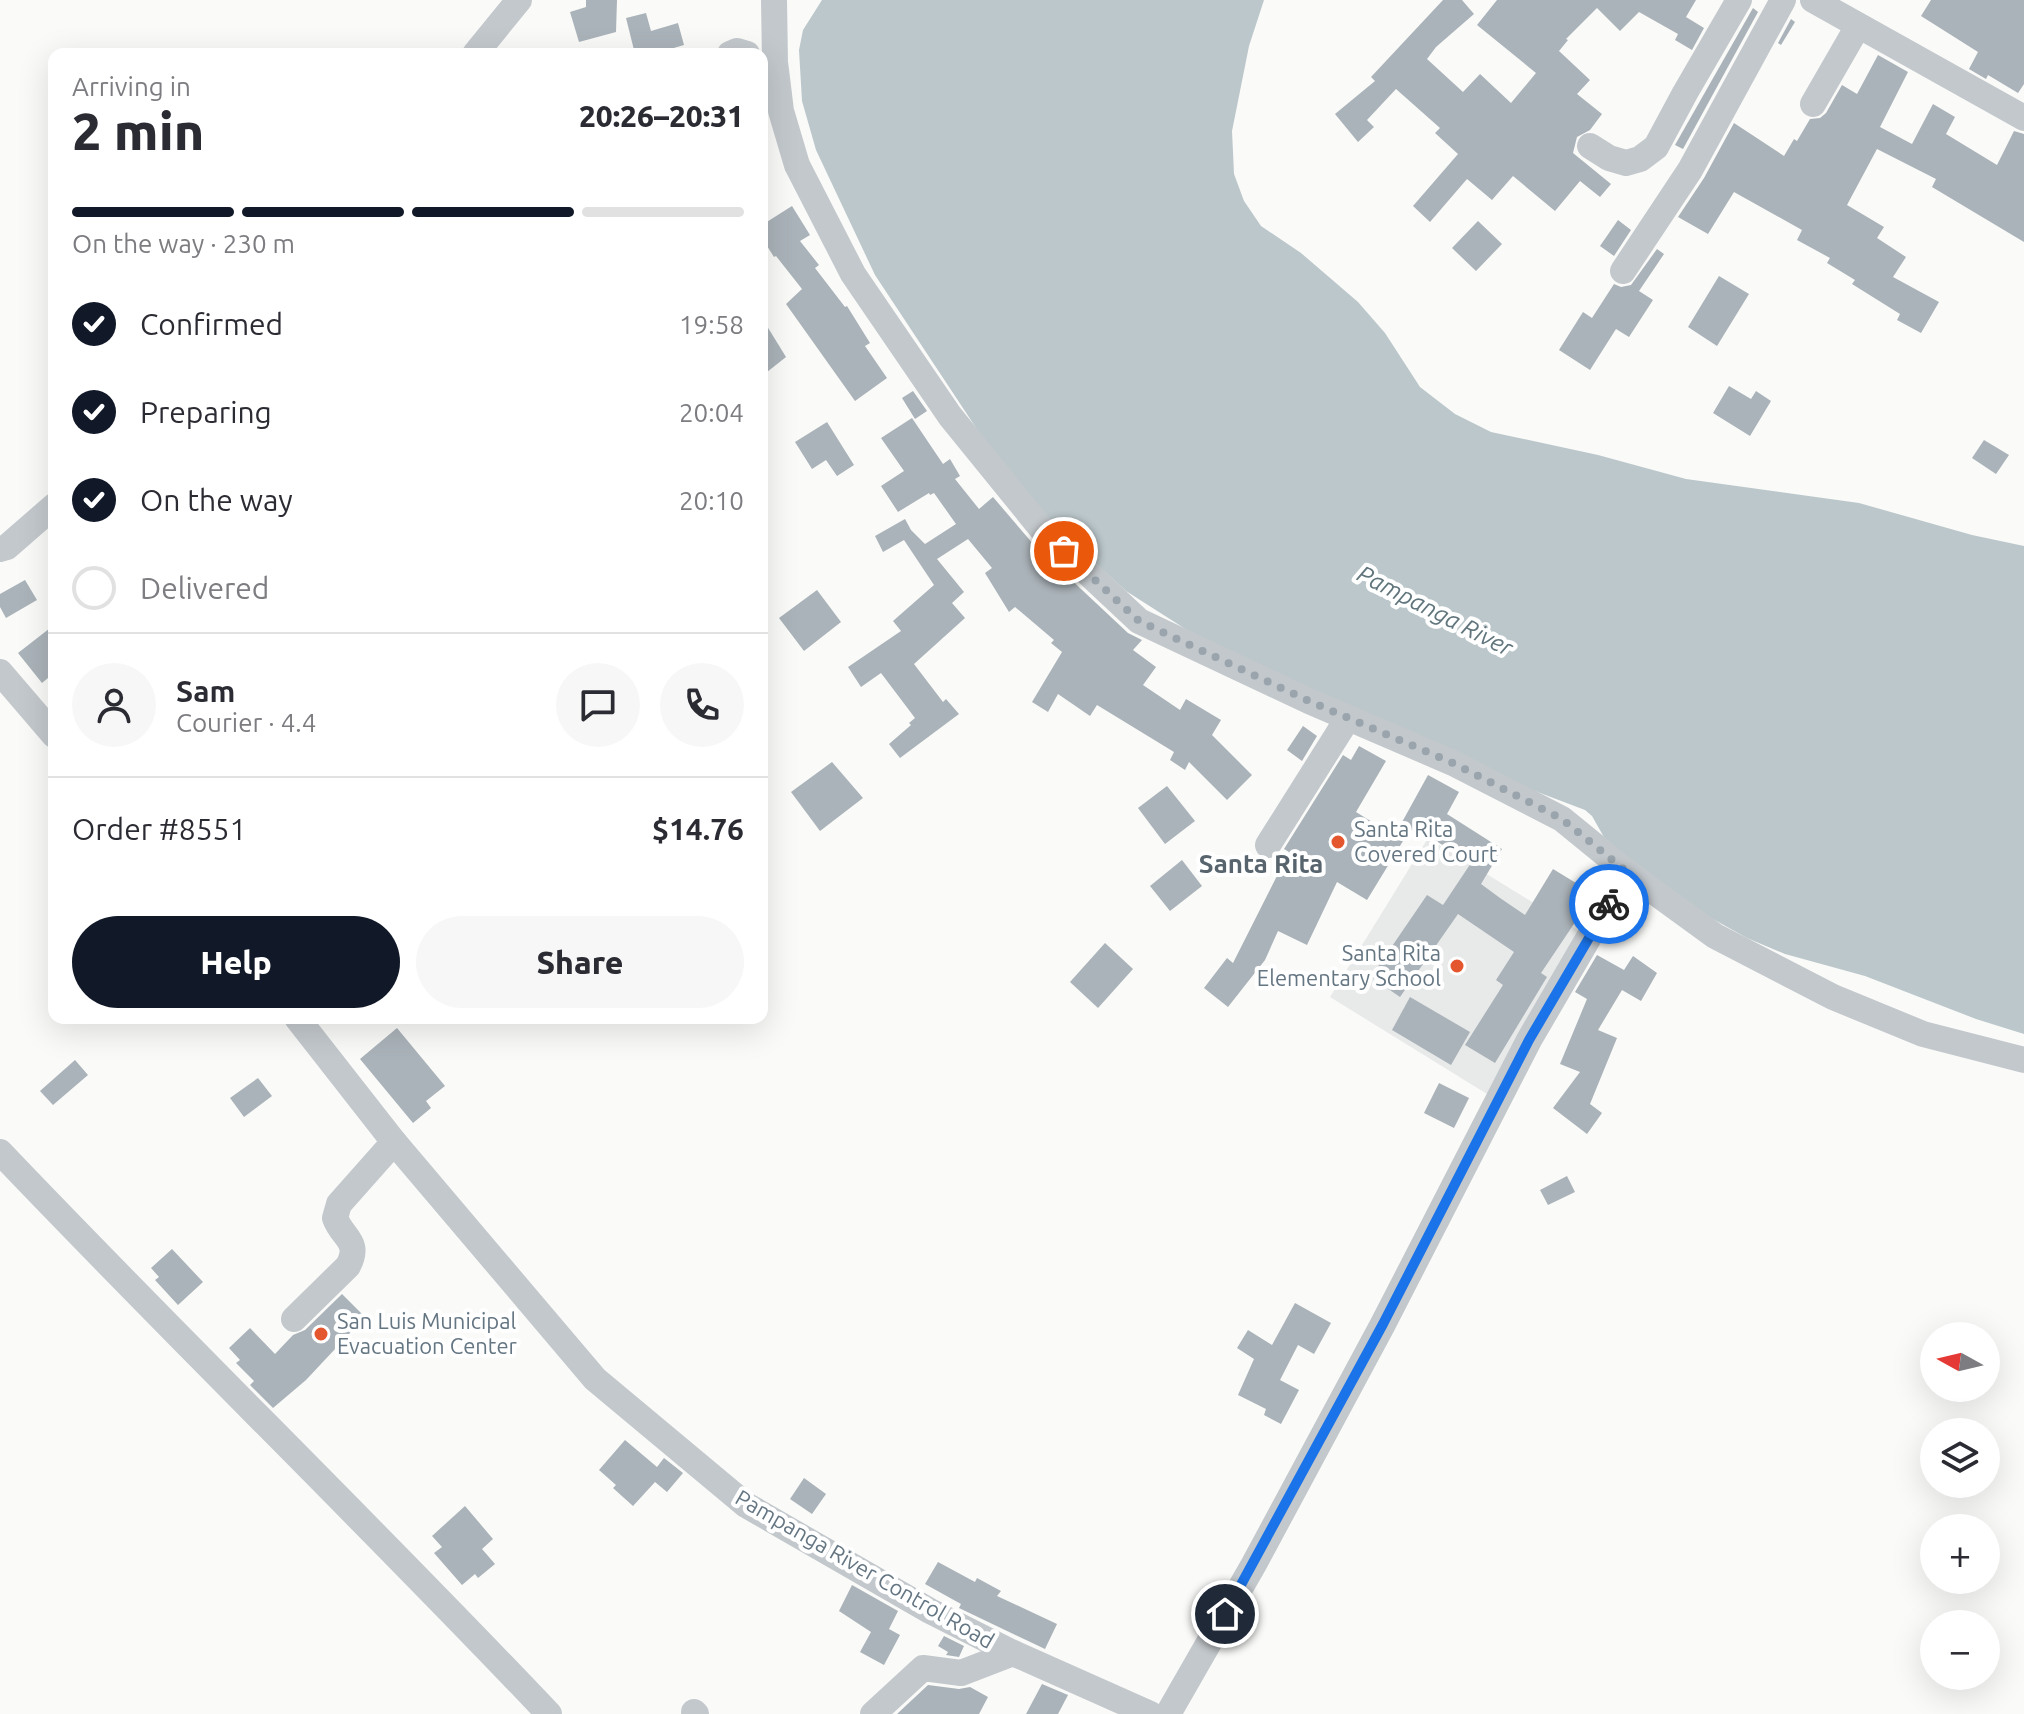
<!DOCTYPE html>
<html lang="en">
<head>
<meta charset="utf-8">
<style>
	:root { --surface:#fff; --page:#f7f7f7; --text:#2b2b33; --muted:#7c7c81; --line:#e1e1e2; --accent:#111827 }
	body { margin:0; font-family:Ubuntu,sans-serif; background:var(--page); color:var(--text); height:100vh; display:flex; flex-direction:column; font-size:30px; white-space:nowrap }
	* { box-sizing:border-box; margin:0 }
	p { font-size:26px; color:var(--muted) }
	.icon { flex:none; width:44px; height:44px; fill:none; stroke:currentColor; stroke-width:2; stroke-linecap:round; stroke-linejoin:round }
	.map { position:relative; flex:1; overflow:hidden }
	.panel { position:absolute; left:48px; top:48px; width:720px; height:976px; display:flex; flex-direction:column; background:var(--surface); border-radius:16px; box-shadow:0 8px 32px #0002 }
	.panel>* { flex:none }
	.needle { width:52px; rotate:278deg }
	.tools { position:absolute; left:1920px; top:1322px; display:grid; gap:16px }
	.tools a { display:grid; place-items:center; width:80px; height:80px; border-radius:50%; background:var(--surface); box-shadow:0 8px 32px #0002; font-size:40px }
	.pin { position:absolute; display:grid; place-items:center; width:68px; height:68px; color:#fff; margin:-34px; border:4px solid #fff; border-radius:50%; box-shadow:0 2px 8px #0007 }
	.courier { position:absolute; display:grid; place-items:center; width:80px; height:80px; margin:-40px; border:6px solid #1a73e8; border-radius:50%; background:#fff; color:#222; box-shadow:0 2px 10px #0007 }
	.headline em { font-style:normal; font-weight:800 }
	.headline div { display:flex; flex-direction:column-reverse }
	.headline { display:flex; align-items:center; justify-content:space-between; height:136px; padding:0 24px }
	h1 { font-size:52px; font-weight:800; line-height:60px }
	.bar { display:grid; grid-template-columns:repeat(4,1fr); gap:12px 8px; align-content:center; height:96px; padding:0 24px }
	.bar i { height:10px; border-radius:6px; background:var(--line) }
	.bar .current { background:var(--accent) }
	.bar p { grid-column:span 4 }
	.line { display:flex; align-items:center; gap:20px; padding:0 24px; border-top:2px solid var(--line) }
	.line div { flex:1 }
	.round { display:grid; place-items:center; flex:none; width:84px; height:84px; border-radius:42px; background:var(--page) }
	ol { padding:0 24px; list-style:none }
	li { display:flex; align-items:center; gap:24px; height:88px }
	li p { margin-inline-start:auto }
	li .icon { padding:8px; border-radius:50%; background:var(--accent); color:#fff; stroke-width:4 }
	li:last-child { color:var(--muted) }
	li i { width:44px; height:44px; border:4px solid var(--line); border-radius:50% }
	.action { display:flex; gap:16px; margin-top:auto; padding:16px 24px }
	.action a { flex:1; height:92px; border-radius:48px; background:var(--accent); color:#fff; font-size:32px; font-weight:800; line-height:92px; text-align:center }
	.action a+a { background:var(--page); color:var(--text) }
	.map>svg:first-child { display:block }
	.built { fill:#e8e9e9 }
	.water { fill:#bbc7cb }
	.building { fill:#aab3b9 }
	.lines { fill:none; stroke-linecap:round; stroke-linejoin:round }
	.minor { stroke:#c3c8cc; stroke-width:26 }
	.done { stroke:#99a4ac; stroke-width:8; stroke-dasharray:0 14.4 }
	.route { stroke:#1a73e8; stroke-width:10 }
	.poi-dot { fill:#e4572e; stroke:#fff; stroke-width:3 }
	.labels { text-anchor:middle; stroke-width:8; stroke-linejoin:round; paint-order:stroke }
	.poi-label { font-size:22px; fill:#657683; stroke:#fff; text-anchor:start }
	.street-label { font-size:22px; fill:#657683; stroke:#fff }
	.water-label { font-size:24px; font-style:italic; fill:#60757c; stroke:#fff }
	.quarter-label { font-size:26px; font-weight:bold; fill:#57646e; stroke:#fff }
</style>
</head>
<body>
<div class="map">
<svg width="2024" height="1714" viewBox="0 0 2024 1714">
	<rect width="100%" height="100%" fill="#fafaf8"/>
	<!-- built -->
	<polygon class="built" points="1428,838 1584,934 1487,1094 1330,997"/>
	<!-- water -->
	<polygon class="water" points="822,0 1264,0 1249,46 1232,131 1234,174 1244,201 1261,226 1301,253 1358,302 1385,333 1420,387 1455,414 1491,432 1598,455 1686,479 1859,503 1972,535 2024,546 2024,1034 1976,1019 1865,976 1785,954 1747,938 1677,899 1605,839 1592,816 1585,810 1527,788 1198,637 1126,591 1041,513 994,455 875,275 816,150 802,101 799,50 803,30"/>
	<!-- building -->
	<g class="building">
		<polygon points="586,0 617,0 616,32 579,42 570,12 586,7"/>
		<polygon points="1443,0 1462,0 1474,14 1436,47 1427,59 1463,92 1480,74 1511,103 1536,73 1477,25 1497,0 1696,0 1686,17 1704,28 1692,50 1675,40 1678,34 1639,12 1620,31 1597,8 1566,39 1568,40 1559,51 1590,80 1577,94 1602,114 1590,130 1577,137 1573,153 1611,184 1600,197 1580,181 1555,211 1513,176 1492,200 1467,179 1430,222 1413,206 1458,154 1435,133 1440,128 1396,89 1367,120 1374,127 1358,142 1335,114 1375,81 1371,77"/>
		<polygon points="1931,0 2024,0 2024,84 2018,93 1988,75 1986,79 1969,69 1978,52 1921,16"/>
		<polygon points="1753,8 1758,12 1683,149 1675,145"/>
		<polygon points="646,13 651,31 678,23 684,45 653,54 635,54 626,18"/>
		<polygon points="1791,19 1795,22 1781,45 1778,43"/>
		<polygon points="1878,55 1908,72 1880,127 1912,144 1933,104 1955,117 1946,134 1997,165 2014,131 2024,134 2024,242 1932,187 1936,179 1877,149 1847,205 1884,227 1877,238 1906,257 1893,277 1939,302 1921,333 1897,320 1900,314 1852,284 1855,280 1827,263 1830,258 1797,240 1802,230 1734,192 1708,234 1678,217 1704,178 1734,123 1784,156 1794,139 1797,141 1810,119 1820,118 1826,113 1842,85 1857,94"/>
		<polygon points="792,206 810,235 800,241 819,265 815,268 845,307 847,306 870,343 865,346 887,378 855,401 786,304 802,289 776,256 774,257 762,238 762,225"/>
		<polygon points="1618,220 1631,230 1614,256 1600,246"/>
		<polygon points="1478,221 1502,244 1476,271 1452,248"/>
		<polygon points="1657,249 1664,254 1639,291 1653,300 1629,337 1616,329 1590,370 1559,350 1583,312 1592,318 1614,284 1621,287 1631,285"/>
		<polygon points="1719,276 1749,294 1717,346 1688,327"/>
		<polygon points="762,318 786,357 762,376"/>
		<polygon points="1729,386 1751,399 1756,391 1771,401 1750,436 1713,413"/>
		<polygon points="913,391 927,411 915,419 902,398"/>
		<polygon points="912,418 943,464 950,459 960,476 955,479 979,509 993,497 1034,545 1128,633 1142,640 1133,650 1156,667 1143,685 1180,710 1186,699 1221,720 1212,735 1252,775 1227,800 1189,762 1185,770 1170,760 1174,752 1097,705 1090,716 1058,694 1048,712 1032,702 1062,652 1051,643 1054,640 1015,607 1009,612 985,573 992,568 968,539 937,559 964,592 952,603 965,618 914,664 943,702 946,699 959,714 900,758 889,744 911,725 909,723 915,718 881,673 861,687 848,667 901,631 893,621 934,585 904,540 883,552 875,536 905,519 911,530 925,544 956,524 934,493 930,495 929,493 898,512 881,486 904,471 881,438"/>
		<polygon points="827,422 854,465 837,476 826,460 812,469 795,442"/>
		<polygon points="1984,440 2009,455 1996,474 1972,458"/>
		<polygon points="25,580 37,600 6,618 0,607 0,594"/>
		<polygon points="817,590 841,622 804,651 779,618"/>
		<polygon points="54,625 54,673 42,683 18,653"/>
		<polygon points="1303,726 1317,736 1302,761 1287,750"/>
		<polygon points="1359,746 1386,761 1356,812 1403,841 1367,900 1337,882 1307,945 1278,931 1265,960 1228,1007 1204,988 1227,958 1233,963 1289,852 1284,849 1343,755 1351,760"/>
		<polygon points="832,762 863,798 820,831 791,792"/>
		<polygon points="1428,775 1459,792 1447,814 1502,849 1481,884 1500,898 1525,915 1553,869 1594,894 1541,973 1547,977 1495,1063 1465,1045 1503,985 1496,980 1514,952 1458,914 1400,997 1371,977 1427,895 1443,905 1471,863 1433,839 1432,841 1401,824"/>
		<polygon points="1167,786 1195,821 1165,844 1138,808"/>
		<polygon points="1182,860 1202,886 1170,911 1150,886"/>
		<polygon points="1105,943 1133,969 1098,1008 1070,982"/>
		<polygon points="1597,955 1624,970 1633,956 1657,973 1641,1001 1622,990 1598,1030 1617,1038 1590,1104 1602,1113 1587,1134 1553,1108 1580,1072 1560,1064 1587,999 1575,992"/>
		<polygon points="1410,997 1470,1032 1451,1065 1392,1030"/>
		<polygon points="397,1028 445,1086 426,1101 431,1108 413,1123 360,1059"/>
		<polygon points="75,1060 88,1075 53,1105 40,1091"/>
		<polygon points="258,1078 272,1096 244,1117 230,1098"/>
		<polygon points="1439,1083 1469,1098 1454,1128 1424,1113"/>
		<polygon points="1567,1176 1575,1192 1548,1205 1540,1190"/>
		<polygon points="172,1249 203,1282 178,1305 155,1280 159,1277 151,1268"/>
		<polygon points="342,1294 365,1317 306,1380 273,1408 250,1385 254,1381 236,1363 240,1360 229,1348 250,1328 275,1354 293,1335 305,1330"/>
		<polygon points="1295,1303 1331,1323 1314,1354 1298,1345 1280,1380 1299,1390 1281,1424 1264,1415 1266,1409 1238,1395 1254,1359 1237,1348 1248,1330 1272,1345"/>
		<polygon points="625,1440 657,1467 664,1458 683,1473 667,1492 655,1482 633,1506 613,1488 616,1485 599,1470"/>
		<polygon points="804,1478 826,1494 812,1514 790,1499"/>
		<polygon points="465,1506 493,1539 482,1549 495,1564 478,1578 475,1574 462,1585 434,1553 442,1547 432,1536"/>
		<polygon points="938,1562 975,1582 977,1578 1001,1591 997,1596 1057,1624 1045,1649 959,1608 961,1604 925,1584"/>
		<polygon points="852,1585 898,1611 889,1629 900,1635 884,1665 860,1652 871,1632 839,1611"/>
		<polygon points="944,1636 964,1646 959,1657 946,1655 948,1652 938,1646"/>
		<polygon points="1042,1684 1068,1695 1058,1714 1026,1714"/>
		<polygon points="928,1685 959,1689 970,1687 988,1697 979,1714 897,1714"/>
	</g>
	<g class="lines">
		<!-- minor -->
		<g class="minor">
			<polyline points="774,0 775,62 781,111 797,165 853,274 950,416 1045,533 1139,621 1309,701 1453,763 1562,819 1627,872 1715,936 1833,997 1923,1034 2024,1060"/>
			<polyline points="1813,0 2024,118"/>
			<polyline points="475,54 519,0"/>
			<polyline points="730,54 737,51 747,54"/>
			<polyline points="1813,104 1858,26"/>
			<polyline points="1590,146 1609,158 1626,163 1640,159 1656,147 1685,93 1739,0"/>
			<polyline points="1623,271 1690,170 1783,0"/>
			<polyline points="0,549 7,547 54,506"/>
			<polyline points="0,672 54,735"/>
			<polyline points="1268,845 1348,718"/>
			<polyline points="297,1018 394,1142 595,1379 746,1505 930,1611 1013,1653 1150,1714"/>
			<path d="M 0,1152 C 181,1342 369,1524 549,1714"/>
			<path d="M 294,1319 L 348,1266 C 361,1241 343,1239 335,1218 L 339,1204 L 394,1142"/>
			<polyline points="694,1712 696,1714"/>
			<polyline points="873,1714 923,1668 961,1673 1013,1653"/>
			<polyline points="1168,1714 1254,1564 1383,1324 1529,1040 1627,872"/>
		</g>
	</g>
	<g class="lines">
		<!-- done -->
		<polyline class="done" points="1064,551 1139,621 1309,701 1453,763 1562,819 1627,872 1609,904"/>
		<!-- route -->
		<polyline class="route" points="1225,1614 1383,1324 1529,1040 1609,904"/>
	</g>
	<!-- markers -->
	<g class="poi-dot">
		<circle cx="1338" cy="842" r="8"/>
		<circle cx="1457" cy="966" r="8"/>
		<circle cx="321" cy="1334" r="8"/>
	</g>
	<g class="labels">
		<!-- poi labels -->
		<g class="poi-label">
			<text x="1354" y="837">Santa Rita<tspan x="1354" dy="25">Covered Court</tspan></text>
			<text x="1441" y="961" text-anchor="end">Santa Rita<tspan x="1441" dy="25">Elementary School</tspan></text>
			<text x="337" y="1329">San Luis Municipal<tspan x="337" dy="25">Evacuation Center</tspan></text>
		</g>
		<!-- street labels -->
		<g class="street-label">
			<text transform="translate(865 1569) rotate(30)" y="8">Pampanga River Control Road</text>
		</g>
		<!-- water labels -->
		<g class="water-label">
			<text transform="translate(1435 611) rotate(27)" y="8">Pampanga River</text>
		</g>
		<!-- quarter labels -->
		<g class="quarter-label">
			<text x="1261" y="873">Santa Rita</text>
		</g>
	</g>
</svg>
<div class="tools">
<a><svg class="needle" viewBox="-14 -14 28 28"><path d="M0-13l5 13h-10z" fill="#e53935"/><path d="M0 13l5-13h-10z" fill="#7c7c81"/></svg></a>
<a><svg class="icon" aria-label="layers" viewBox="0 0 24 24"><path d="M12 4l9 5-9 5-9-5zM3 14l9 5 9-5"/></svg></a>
<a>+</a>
<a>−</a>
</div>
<div class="pin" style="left:1064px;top:551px;background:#ea580c"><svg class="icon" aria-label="bag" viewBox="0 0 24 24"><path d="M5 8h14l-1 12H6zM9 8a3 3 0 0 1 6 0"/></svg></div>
<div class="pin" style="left:1225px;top:1614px;background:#1f2937"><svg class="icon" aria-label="home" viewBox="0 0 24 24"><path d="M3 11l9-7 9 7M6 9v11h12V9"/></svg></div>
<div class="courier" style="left:1609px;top:904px"><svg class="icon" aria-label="bike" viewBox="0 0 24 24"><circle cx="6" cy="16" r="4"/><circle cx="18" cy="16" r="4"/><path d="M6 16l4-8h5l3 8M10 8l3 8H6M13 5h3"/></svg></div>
<section class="panel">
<div class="headline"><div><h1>2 min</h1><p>Arriving in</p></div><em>20:26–20:31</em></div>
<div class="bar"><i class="current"></i><i class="current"></i><i class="current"></i><i></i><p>On the way · 230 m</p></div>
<ol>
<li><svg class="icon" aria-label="check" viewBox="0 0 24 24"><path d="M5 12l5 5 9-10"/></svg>Confirmed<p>19:58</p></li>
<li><svg class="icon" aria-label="check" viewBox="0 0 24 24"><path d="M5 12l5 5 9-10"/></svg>Preparing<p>20:04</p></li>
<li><svg class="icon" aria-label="check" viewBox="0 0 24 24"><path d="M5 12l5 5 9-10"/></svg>On the way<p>20:10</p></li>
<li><i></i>Delivered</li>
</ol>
<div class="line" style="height:144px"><a class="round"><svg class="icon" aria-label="person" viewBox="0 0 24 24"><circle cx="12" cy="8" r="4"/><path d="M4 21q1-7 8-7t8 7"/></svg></a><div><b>Sam</b><p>Courier · 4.4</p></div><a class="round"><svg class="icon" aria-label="chat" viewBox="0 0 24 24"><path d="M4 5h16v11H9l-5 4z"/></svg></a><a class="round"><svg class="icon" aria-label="phone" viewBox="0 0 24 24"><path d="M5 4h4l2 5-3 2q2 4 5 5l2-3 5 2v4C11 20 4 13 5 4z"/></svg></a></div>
<div class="line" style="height:104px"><div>Order #8551</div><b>$14.76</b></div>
<div class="action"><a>Help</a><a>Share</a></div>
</section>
</div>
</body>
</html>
